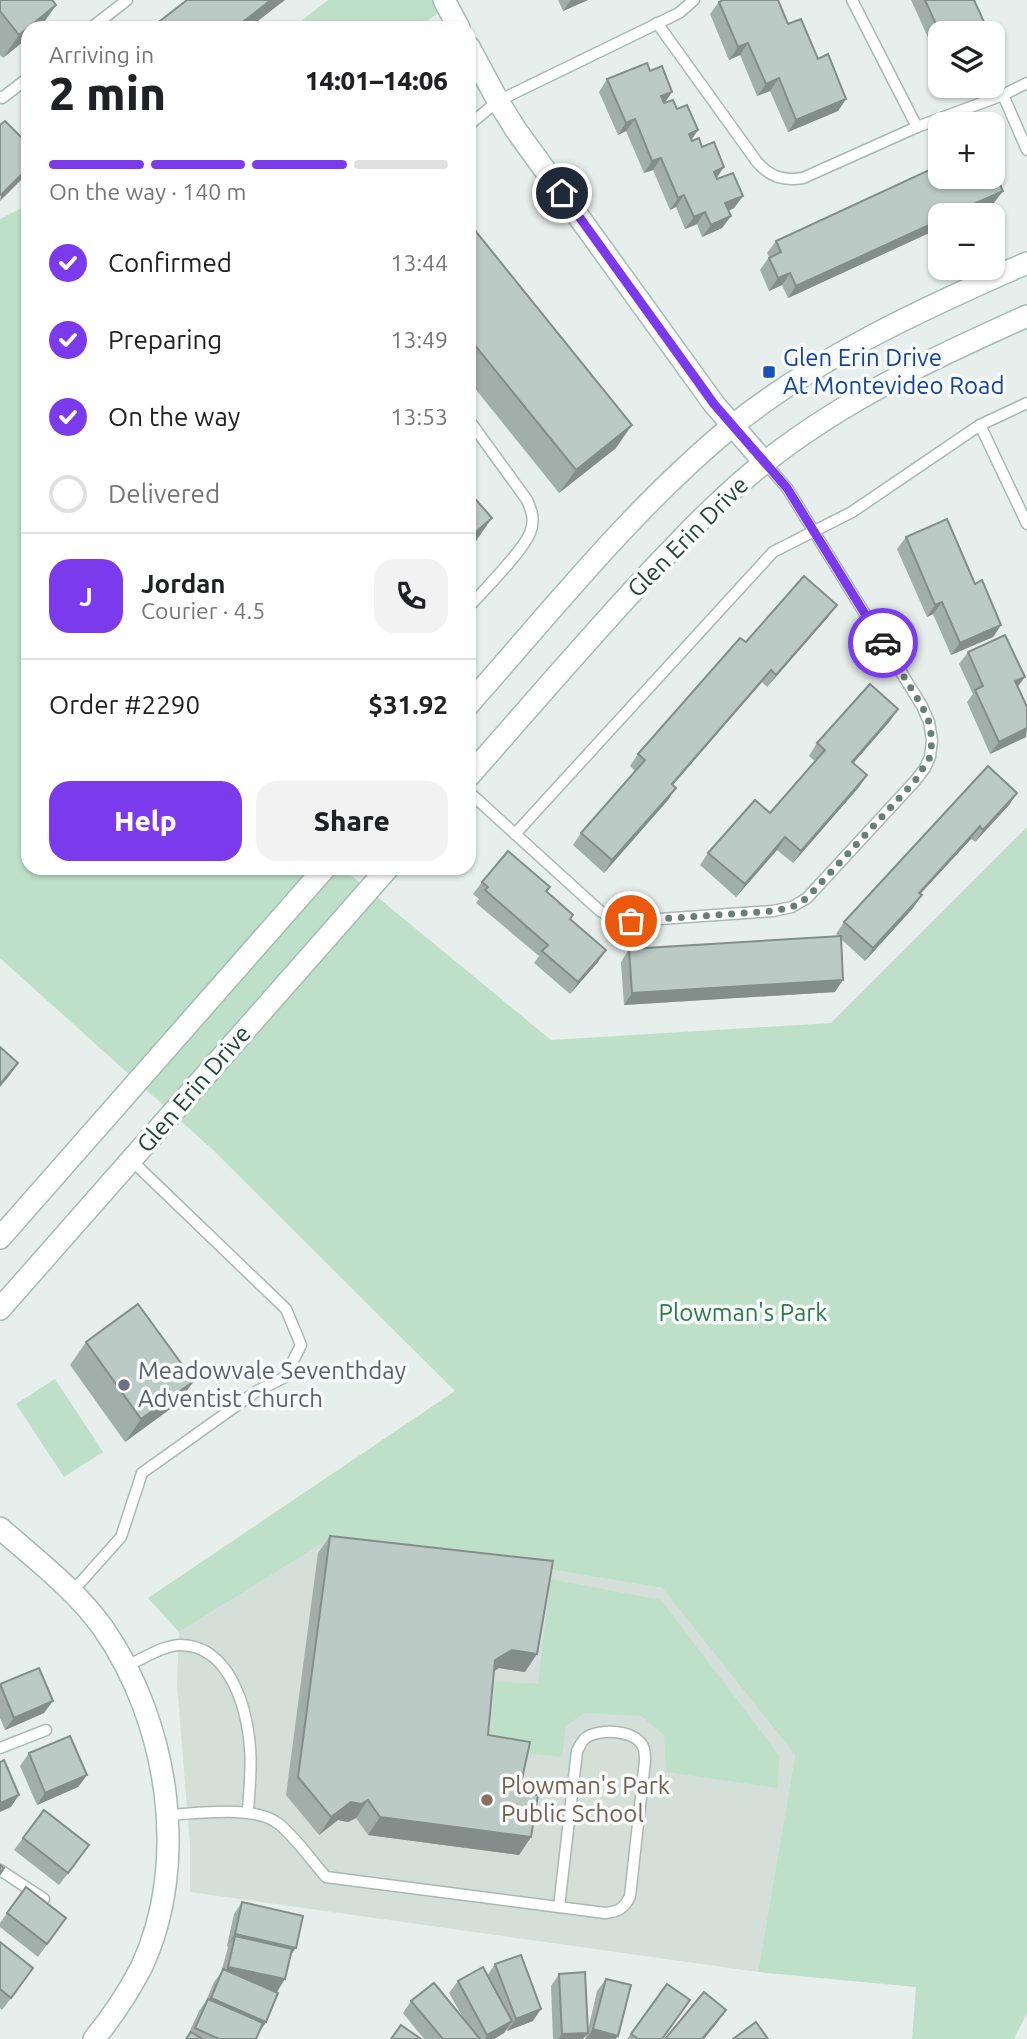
<!DOCTYPE html>
<html lang="en">
<head>
<meta charset="utf-8">
<style>
	:root { --surface:#fff; --page:#f2f2f2; --text:#202124; --muted:#757577; --line:#e0e0e0; --accent:#7c3aed }
	body { margin:0; font-family:Ubuntu,sans-serif; background:var(--page); color:var(--text); height:100vh; display:flex; flex-direction:column; font-size:26px; white-space:nowrap }
	* { box-sizing:border-box; margin:0 }
	p { font-size:23px; color:var(--muted) }
	.icon { flex:none; width:38px; height:38px; fill:none; stroke:currentColor; stroke-width:2; stroke-linecap:round; stroke-linejoin:round }
	.map { position:relative; flex:1; overflow:hidden }
	.panel { position:absolute; left:21px; top:21px; width:455px; height:854px; display:flex; flex-direction:column; background:var(--surface); border-radius:21px; box-shadow:0 2px 5px #0004 }
	.panel>* { flex:none }
	.fabs { position:absolute; left:928px; top:21px; display:grid; gap:14px }
	.fabs a { display:grid; place-items:center; width:77px; height:77px; border-radius:14px; background:var(--surface); box-shadow:0 2px 5px #0004; font-size:35px }
	.pin { position:absolute; display:grid; place-items:center; width:60px; height:60px; color:#fff; margin:-30px; border:4px solid #fff; border-radius:50%; box-shadow:0 2px 7px #0007 }
	.courier { position:absolute; display:grid; place-items:center; width:70px; height:70px; margin:-35px; border:5px solid #7c3aed; border-radius:50%; background:#fff; color:#222; box-shadow:0 2px 9px #0007 }
	.head em { font-style:normal; font-weight:800 }
	.head div { display:flex; flex-direction:column-reverse }
	.head { display:flex; align-items:center; justify-content:space-between; height:119px; padding:0 28px }
	h1 { font-size:46px; font-weight:800; line-height:52px }
	.bar { display:grid; grid-template-columns:repeat(4,1fr); gap:10px 7px; align-content:center; height:84px; padding:0 28px }
	.bar i { height:9px; border-radius:5px; background:var(--line) }
	.bar .current { background:var(--accent) }
	.bar p { grid-column:span 4 }
	.line { display:flex; align-items:center; gap:18px; padding:0 28px; border-top:2px solid var(--line) }
	.line div { flex:1 }
	.round { display:grid; place-items:center; flex:none; width:74px; height:74px; border-radius:21px; background:var(--page) }
	ol { padding:0 28px; list-style:none }
	li { display:flex; align-items:center; gap:21px; height:77px }
	li p { margin-inline-start:auto }
	li .icon { padding:7px; border-radius:50%; background:var(--accent); color:#fff; stroke-width:4 }
	li:last-child { color:var(--muted) }
	li i { width:38px; height:38px; border:4px solid var(--line); border-radius:50% }
	.primary-button { display:flex; gap:14px; margin-top:auto; padding:14px 28px }
	.primary-button a { flex:1; height:80px; border-radius:21px; background:var(--accent); color:#fff; font-size:28px; font-weight:800; line-height:80px; text-align:center }
	.primary-button a+a { background:var(--page); color:var(--text) }
	.map>svg:first-child { display:block }
	.built { fill:#d4dfda }
	.green { fill:#bfe0c8 }
	.lines { fill:none; stroke-linecap:round; stroke-linejoin:round }
	.lane-casing { stroke:#a8b8b2; stroke-width:13 }
	.secondary-casing { stroke:#a4bbb3; stroke-width:24 }
	.lane { stroke:#fff; stroke-width:10 }
	.secondary { stroke:#fff; stroke-width:21 }
	.wall { fill:#a1aea9 }
	.shaded-wall { fill:#838d89 }
	.building { fill:#bbcac4; stroke:#838d89; stroke-width:2 }
	.done { stroke:#687f78; stroke-width:7; stroke-dasharray:0 12.6 }
	.route { stroke:#7c3aed; stroke-width:9 }
	.transit-dot { fill:#1a4fb4; stroke:#f7fbf9; stroke-width:2.5 }
	.worship-dot { fill:#6b7280; stroke:#f7fbf9; stroke-width:2.5 }
	.education-dot { fill:#8d6e63; stroke:#f7fbf9; stroke-width:2.5 }
	.labels { text-anchor:middle; stroke-width:7; stroke-linejoin:round; paint-order:stroke }
	.transit-label { font-size:24px; fill:#164399; stroke:#f7fbf9; text-anchor:start }
	.street-label { font-size:24px; fill:#24423a; stroke:#f7fbf9 }
	.park-label { font-size:24px; fill:#2d7a4b; stroke:#f7fbf9 }
	.worship-label { font-size:24px; fill:#5b616d; stroke:#f7fbf9; text-anchor:start }
	.education-label { font-size:24px; fill:#785e54; stroke:#f7fbf9; text-anchor:start }
</style>
</head>
<body>
<div class="map">
<svg width="1027" height="2039" viewBox="0 0 1027 2039">
	<rect width="100%" height="100%" fill="#e6efeb"/>
	<!-- built -->
	<polygon class="built" points="326,1540 454,1554 662,1588 795,1755 758,1972 190,1892 190,1845 177,1684 179,1632"/>
	<!-- green -->
	<g class="green">
		<polygon points="328,0 459,0 416,28 292,28"/>
		<polygon points="28,205 28,868 342,868 551,1040 831,1023 1027,827 1027,2013 1014,2039 912,2039 916,1987 758,1972 795,1755 662,1588 454,1554 327,1540 179,1632 148,1598 455,1391 213,1150 0,958 0,219"/>
		<polygon points="55,1379 103,1452 64,1477 16,1404"/>
		<polygon points="550,1579 661,1600 779,1755 778,1788 666,1772 664,1735 641,1716 584,1713 566,1726 562,1757 488,1749 495,1681 538,1684"/>
	</g>
	<g class="lines">
		<defs>
			<g id="lane">
				<polyline points="852,0 917,127"/>
				<path d="M 657,23 L 757,162 C 770,177 783,181 803,178 L 917,127 L 1003,95 L 1027,83"/>
				<polyline points="91,28 127,0"/>
				<polyline points="1003,95 1027,150"/>
				<polyline points="0,97 2,98 28,78"/>
				<polyline points="469,125 498,101 679,13 694,0"/>
				<path d="M 469,420 L 527,500 C 532,511 535,521 530,533 C 523,551 484,590 469,607"/>
				<polyline points="980,425 1027,403"/>
				<polyline points="469,792 600,911 610,917 631,921 773,911 792,907 807,898 915,781 925,768 930,757 932,740 929,722 922,706 787,488 764,462"/>
				<polyline points="515,834 773,552 852,512 980,425 1027,524"/>
				<polyline points="71,1593 121,1537 142,1473 257,1391 285,1377 301,1345 286,1309 131,1160"/>
				<path d="M 126,1666 C 143,1659 163,1645 181,1645 C 230,1646 247,1708 250,1748 C 252,1769 249,1791 248,1812"/>
				<polyline points="0,1748 46,1730"/>
				<path d="M 166,1815 C 196,1814 254,1804 279,1824 C 296,1838 311,1860 326,1877 L 605,1913 C 618,1912 625,1908 630,1896 L 645,1761 C 645,1757 645,1753 644,1749 C 638,1730 602,1728 587,1737 C 582,1740 580,1746 577,1751 L 559,1907"/>
				<polyline points="0,1870 44,1899"/>
			</g>
			<g id="secondary">
				<polyline points="444,0 459,28"/>
				<polyline points="469,47 498,101 516,130 714,404 764,462"/>
				<path d="M 469,704 C 553,609 633,508 731,427 C 819,356 924,308 1027,263"/>
				<path d="M 469,776 C 531,706 592,634 656,566 C 690,530 725,494 764,463 C 843,400 935,357 1027,316"/>
				<polyline points="0,1238 325,868"/>
				<polyline points="0,1309 388,868"/>
				<path d="M 0,1528 C 35,1559 76,1590 103,1628 C 168,1721 191,1863 141,1968 C 128,1993 112,2017 94,2039"/>
			</g>
		</defs>
		<!-- lane casing -->
		<use href="#lane" class="lane-casing"/>
		<!-- secondary casing -->
		<use href="#secondary" class="secondary-casing"/>
		<!-- lane -->
		<use href="#lane" class="lane"/>
		<!-- secondary -->
		<use href="#secondary" class="secondary"/>
	</g>
	<!-- wall -->
	<g class="wall">
		<polygon points="0,0 56,5 40,28 28,28 3,58 0,55"/>
		<polygon points="558,0 588,0 563,11"/>
		<polygon points="911,0 974,0 940,33 940,64"/>
		<polygon points="719,2 788,24 818,59 846,99 838,111 788,132 770,91 757,96 740,55 729,60 710,14"/>
		<polygon points="650,71 672,92 664,103 677,109 698,130 691,140 717,179 743,196 734,208 728,211 731,216 722,228 702,237 697,224 685,229 676,207 670,210 653,170 644,173 626,131 618,135 599,92 607,79"/>
		<polygon points="994,203 788,298 782,285 769,291 760,270 769,257 767,253 776,241"/>
		<polygon points="469,223 616,448 559,493 469,381"/>
		<polygon points="906,537 975,584 1001,625 993,637 951,655 933,614 927,617 897,549"/>
		<polygon points="828,617 767,687 762,682 673,785 668,800 604,873 573,845 581,833 635,771 630,766 638,754 746,642"/>
		<polygon points="968,652 1018,687 1027,707 1026,737 990,754 967,702 973,694 959,664"/>
		<polygon points="890,721 853,763 867,775 859,787 793,863 777,850 736,897 700,865 708,853 770,813 815,761 809,756 817,743"/>
		<polygon points="1017,793 1009,805 975,842 971,839 920,894 913,908 865,961 841,939 835,992 624,1005 621,962 629,949 838,936 836,934 844,922"/>
		<polygon points="482,882 550,887 547,892 570,919 598,962 570,994 534,963 539,956 476,903 479,899 473,894"/>
		<polygon points="86,1342 177,1404 125,1442 70,1365"/>
		<polygon points="330,1536 525,1672 499,1668 494,1671 488,1735 519,1793 531,1837 519,1855 368,1835 356,1818 348,1822 338,1820 319,1835 286,1795 318,1553"/>
		<polygon points="0,1684 44,1713 5,1730 0,1718"/>
		<polygon points="29,1753 87,1775 78,1787 37,1805 20,1766"/>
		<polygon points="23,1838 81,1857 59,1885 14,1850"/>
		<polygon points="26,1887 66,1918 38,1957 0,1927 0,1923"/>
		<polygon points="242,1902 290,1955 277,1992 272,1991 266,2022 259,2032 256,2039 186,2039 199,2011 206,2001 214,1982 221,1973 228,1947 227,1946 234,1914"/>
		<polygon points="0,1942 25,1980 2,2010 0,2008"/>
		<polygon points="495,1964 533,2021 507,2031 507,2029 504,2033 494,2039 424,2039 403,2013 411,2001 464,2019 449,1993 458,1981 487,1976"/>
		<polygon points="559,1974 588,2030 597,1991 606,1979 616,2039 585,2039 586,2035 583,2039 553,2039 551,1986"/>
		<polygon points="631,2034 663,2039 627,2039"/>
	</g>
	<!-- shaded-wall -->
	<g class="shaded-wall">
		<polygon points="271,0 285,0 249,28 235,28"/>
		<polygon points="571,0 588,0 563,11"/>
		<polygon points="56,5 40,28 28,28 28,38 3,58 19,35"/>
		<polygon points="748,43 740,55 729,60 738,47"/>
		<polygon points="779,78 770,91 757,96 766,84"/>
		<polygon points="672,92 664,104 661,96"/>
		<polygon points="846,99 838,111 788,132 796,120"/>
		<polygon points="635,119 626,131 618,135 626,123"/>
		<polygon points="698,130 690,142 689,134"/>
		<polygon points="661,158 653,170 644,173 652,161"/>
		<polygon points="724,167 716,179 714,172"/>
		<polygon points="28,168 28,173 0,201 1,195"/>
		<polygon points="1003,191 994,203 967,215 949,215"/>
		<polygon points="684,195 676,207 670,210 678,198"/>
		<polygon points="743,196 734,208 717,216 725,203"/>
		<polygon points="705,212 697,224 685,229 694,217"/>
		<polygon points="731,216 722,228 702,237 711,225"/>
		<polygon points="940,220 940,228 788,298 796,286"/>
		<polygon points="790,273 782,285 769,291 778,278"/>
		<polygon points="632,425 616,448 559,493 576,470"/>
		<polygon points="492,518 476,541 469,547 469,538"/>
		<polygon points="942,602 933,614 927,617 935,605"/>
		<polygon points="837,605 828,617 767,687 776,675"/>
		<polygon points="1001,625 993,637 951,655 960,643"/>
		<polygon points="771,670 762,682 663,796 672,784"/>
		<polygon points="1025,677 1016,689 1015,681"/>
		<polygon points="898,709 890,721 844,774 852,762"/>
		<polygon points="1027,728 1026,737 990,754 999,742"/>
		<polygon points="867,775 859,787 793,863 801,851"/>
		<polygon points="676,788 668,800 604,873 612,860"/>
		<polygon points="1017,793 1009,805 975,842 983,830"/>
		<polygon points="980,826 971,839 910,905 919,893"/>
		<polygon points="785,837 777,850 736,897 745,884"/>
		<polygon points="922,895 913,908 865,961 873,948"/>
		<polygon points="606,950 598,962 570,994 578,982"/>
		<polygon points="843,980 835,992 624,1005 632,993"/>
		<polygon points="18,1063 10,1075 0,1087 0,1084"/>
		<polygon points="194,1381 177,1404 125,1442 141,1419"/>
		<polygon points="512,1650 537,1654 525,1672 499,1668 483,1678 495,1660"/>
		<polygon points="53,1701 44,1713 5,1730 14,1718"/>
		<polygon points="87,1775 78,1787 37,1805 45,1793"/>
		<polygon points="19,1795 11,1807 0,1812 0,1803"/>
		<polygon points="368,1800 356,1818 348,1822 338,1820 319,1835 331,1817 351,1802"/>
		<polygon points="380,1817 531,1837 519,1855 368,1835"/>
		<polygon points="235,1934 296,1948 287,1960 235,1936 227,1946"/>
		<polygon points="228,1967 285,1979 277,1992 219,1979"/>
		<polygon points="211,1998 266,2022 258,2034 202,2010"/>
		<polygon points="541,2009 533,2021 507,2031 516,2019"/>
		<polygon points="726,2010 717,2023 704,2039 702,2039"/>
		<polygon points="512,2021 504,2033 494,2039 485,2039 487,2035"/>
		<polygon points="593,2029 618,2036 616,2039 586,2039"/>
		<polygon points="588,2033 583,2039 558,2039 562,2034"/>
	</g>
	<!-- building -->
	<g class="building">
		<polygon points="0,0 52,0 56,5 19,35 0,11"/>
		<polygon points="187,0 271,0 235,28 151,28"/>
		<polygon points="723,0 778,0 788,24 801,19 818,59 828,54 846,99 796,120 779,78 766,84 748,43 738,47 719,2"/>
		<polygon points="925,0 974,0 989,33 940,33"/>
		<polygon points="992,40 996,49 992,51"/>
		<polygon points="647,63 650,71 662,66 672,92 661,96 664,103 673,100 677,109 687,105 698,130 689,134 692,141 699,138 702,147 714,142 724,167 714,172 717,179 733,173 743,196 725,203 731,216 711,225 705,212 694,217 684,195 678,198 661,158 652,161 635,119 626,123 607,79"/>
		<polygon points="5,121 28,144 28,168 1,195 0,194 0,125"/>
		<polygon points="940,165 940,177 992,177 992,168 1003,191 949,215 940,215 940,220 796,286 790,273 778,278 769,258 781,252 776,241"/>
		<polygon points="469,223 632,425 576,470 469,338"/>
		<polygon points="469,492 492,518 469,538"/>
		<polygon points="947,519 975,584 982,580 1001,625 960,643 942,602 935,605 906,537"/>
		<polygon points="804,576 837,605 776,675 771,670 672,784 676,788 612,860 581,833 645,760 638,754 740,638 746,642"/>
		<polygon points="1005,635 1025,677 1015,681 1027,707 1027,728 999,742 975,690 983,686 968,652"/>
		<polygon points="870,684 898,709 852,762 867,775 801,851 785,837 745,884 708,853 755,800 770,813 825,750 817,743"/>
		<polygon points="988,766 1017,793 983,830 980,826 919,893 922,895 873,948 844,922"/>
		<polygon points="508,851 550,887 546,891 573,915 570,919 606,950 578,982 542,951 548,945 485,890 488,887 482,882"/>
		<polygon points="841,936 843,980 632,993 629,949"/>
		<polygon points="0,1047 18,1063 0,1084"/>
		<polygon points="138,1304 194,1381 141,1419 86,1342"/>
		<polygon points="330,1536 553,1561 537,1654 512,1650 495,1660 488,1735 530,1742 519,1793 538,1795 531,1837 380,1817 368,1800 361,1804 351,1802 331,1817 298,1777"/>
		<polygon points="39,1668 53,1701 14,1718 0,1684"/>
		<polygon points="70,1736 87,1775 45,1793 29,1753"/>
		<polygon points="4,1760 19,1795 0,1803 0,1762"/>
		<polygon points="44,1810 89,1845 68,1873 23,1838"/>
		<polygon points="0,1865 4,1868 0,1874"/>
		<polygon points="26,1887 66,1918 47,1944 7,1913"/>
		<polygon points="242,1902 303,1916 296,1948 235,1934"/>
		<polygon points="235,1936 292,1949 285,1979 228,1967"/>
		<polygon points="0,1942 33,1968 11,1998 0,1989"/>
		<polygon points="521,1955 541,2009 516,2019 495,1964"/>
		<polygon points="483,1967 512,2021 487,2035 458,1981"/>
		<polygon points="223,1969 278,1993 266,2022 211,1998"/>
		<polygon points="585,1972 588,2033 562,2034 559,1974"/>
		<polygon points="606,1979 631,1985 618,2036 593,2029"/>
		<polygon points="434,1983 480,2039 443,2039 411,2001"/>
		<polygon points="667,1984 690,2000 662,2039 638,2039 631,2034"/>
		<polygon points="704,1992 726,2010 702,2039 665,2039"/>
		<polygon points="208,1999 263,2023 256,2039 219,2039 195,2028"/>
		<polygon points="756,2022 768,2039 733,2039"/>
		<polygon points="401,2025 421,2039 391,2039"/>
		<polygon points="191,2032 202,2039 186,2039"/>
	</g>
	<g class="lines">
		<!-- done -->
		<polyline class="done" points="631,921 773,911 792,907 807,898 915,781 930,757 932,740 929,722 922,706 883,643"/>
		<!-- route -->
		<polyline class="route" points="562,193 714,404 787,488 883,643"/>
	</g>
	<!-- markers -->
	<rect class="transit-dot" x="762" y="365" width="14" height="14" rx="3.5"/>
	<circle class="worship-dot" cx="124" cy="1385" r="7"/>
	<circle class="education-dot" cx="487" cy="1800" r="7"/>
	<g class="labels">
		<!-- transit labels -->
		<g class="transit-label">
			<text x="783" y="366">Glen Erin Drive<tspan x="783" dy="28">At Montevideo Road</tspan></text>
		</g>
		<!-- street labels -->
		<g class="street-label">
			<text transform="translate(688 537) rotate(-45)" y="8">Glen Erin Drive</text>
			<text transform="translate(194 1089) rotate(-49)" y="8">Glen Erin Drive</text>
		</g>
		<!-- park labels -->
		<g class="park-label">
			<text x="743" y="1321">Plowman's Park</text>
		</g>
		<!-- worship labels -->
		<g class="worship-label">
			<text x="138" y="1379">Meadowvale Seventhday<tspan x="138" dy="28">Adventist Church</tspan></text>
		</g>
		<!-- education labels -->
		<g class="education-label">
			<text x="501" y="1794">Plowman's Park<tspan x="501" dy="28">Public School</tspan></text>
		</g>
	</g>
</svg>
<div class="fabs">
<a><svg class="icon" aria-label="layers" viewBox="0 0 24 24"><path d="M12 4l9 5-9 5-9-5zM3 14l9 5 9-5"/></svg></a>
<a>+</a>
<a>−</a>
</div>
<div class="pin" style="left:631px;top:921px;background:#ea580c"><svg class="icon" aria-label="bag" viewBox="0 0 24 24"><path d="M5 8h14l-1 12H6zM9 8a3 3 0 0 1 6 0"/></svg></div>
<div class="pin" style="left:562px;top:193px;background:#1f2937"><svg class="icon" aria-label="home" viewBox="0 0 24 24"><path d="M3 11l9-7 9 7M6 9v11h12V9"/></svg></div>
<div class="courier" style="left:883px;top:643px"><svg class="icon" aria-label="car" viewBox="0 0 24 24"><path d="M5 17H2v-5l4-1 3-4h7l3 4 3 1v5h-3M9 17h6M6 11h13"/><circle cx="7" cy="17" r="2"/><circle cx="17" cy="17" r="2"/></svg></div>
<section class="panel">
<div class="head"><div><h1>2 min</h1><p>Arriving in</p></div><em>14:01–14:06</em></div>
<div class="bar"><i class="current"></i><i class="current"></i><i class="current"></i><i></i><p>On the way · 140 m</p></div>
<ol>
<li><svg class="icon" aria-label="check" viewBox="0 0 24 24"><path d="M5 12l5 5 9-10"/></svg>Confirmed<p>13:44</p></li>
<li><svg class="icon" aria-label="check" viewBox="0 0 24 24"><path d="M5 12l5 5 9-10"/></svg>Preparing<p>13:49</p></li>
<li><svg class="icon" aria-label="check" viewBox="0 0 24 24"><path d="M5 12l5 5 9-10"/></svg>On the way<p>13:53</p></li>
<li><i></i>Delivered</li>
</ol>
<div class="line" style="height:126px"><b class="round" style="background:var(--accent);color:#fff">J</b><div><b>Jordan</b><p>Courier · 4.5</p></div><a class="round"><svg class="icon" aria-label="phone" viewBox="0 0 24 24"><path d="M5 4h4l2 5-3 2q2 4 5 5l2-3 5 2v4C11 20 4 13 5 4z"/></svg></a></div>
<div class="line" style="height:91px"><div>Order #2290</div><b>$31.92</b></div>
<div class="primary-button"><a>Help</a><a>Share</a></div>
</section>
</div>
</body>
</html>
